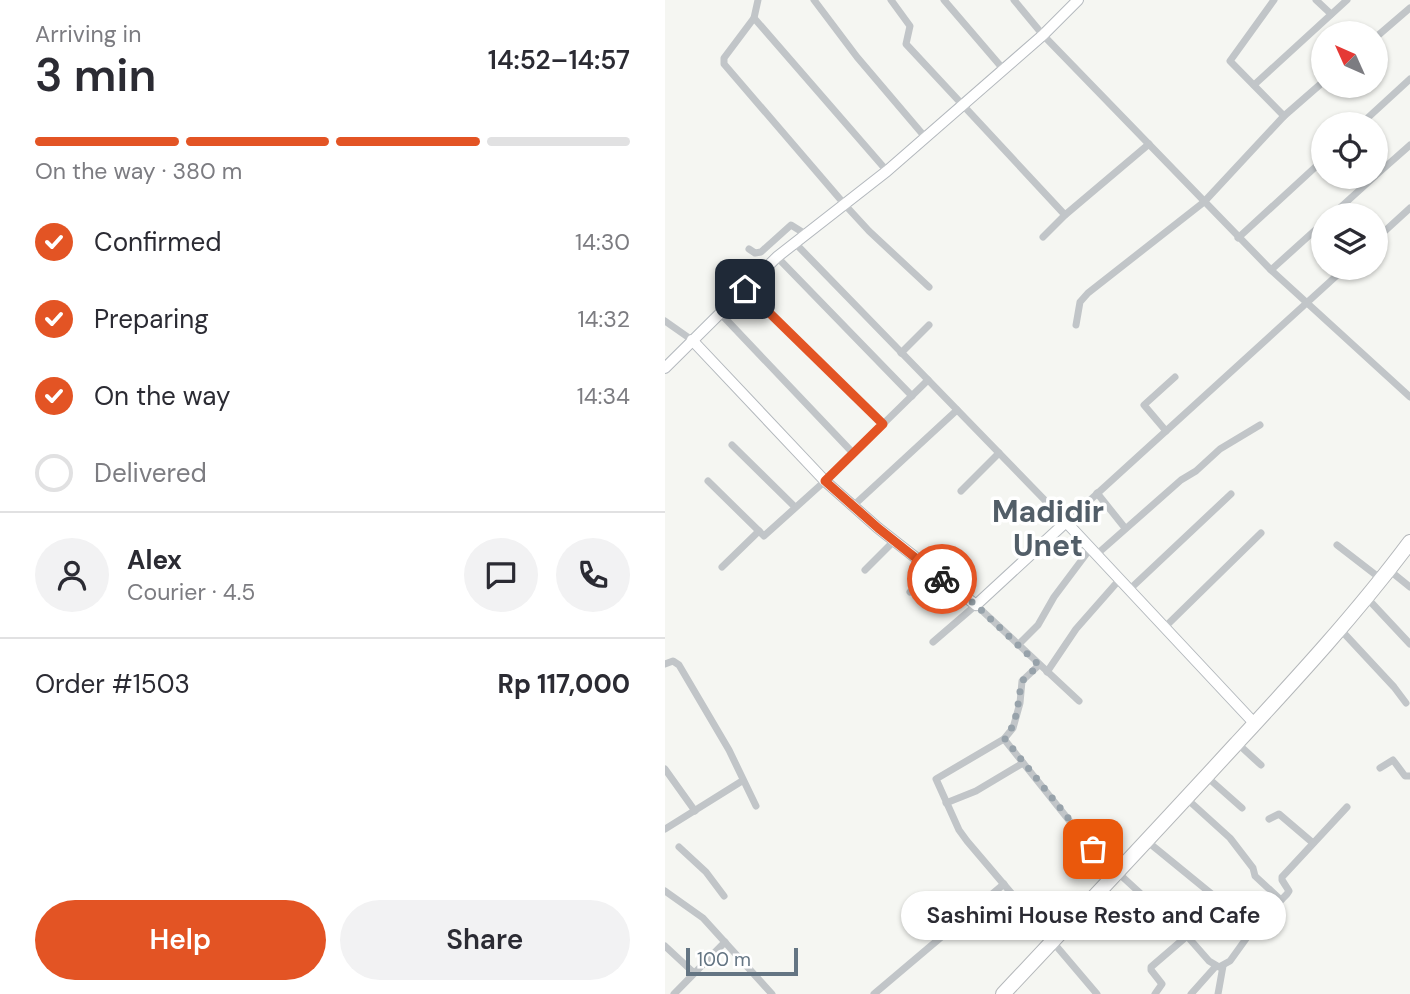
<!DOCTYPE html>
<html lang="en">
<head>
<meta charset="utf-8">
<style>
	:root { --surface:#fff; --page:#f2f2f3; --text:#2b2b33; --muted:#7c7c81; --line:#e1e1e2; --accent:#e35424 }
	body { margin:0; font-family:"DM Sans",sans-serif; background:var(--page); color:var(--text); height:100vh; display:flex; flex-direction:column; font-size:26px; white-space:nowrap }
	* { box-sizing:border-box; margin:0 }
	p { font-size:23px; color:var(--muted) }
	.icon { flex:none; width:38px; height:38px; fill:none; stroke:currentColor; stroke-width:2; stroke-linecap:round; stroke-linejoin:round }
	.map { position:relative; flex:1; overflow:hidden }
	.sheet { display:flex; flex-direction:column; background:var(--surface); width:665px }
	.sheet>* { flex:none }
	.needle { width:46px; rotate:315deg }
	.buttons { position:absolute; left:646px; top:21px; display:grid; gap:14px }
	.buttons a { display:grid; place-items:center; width:77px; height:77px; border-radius:50%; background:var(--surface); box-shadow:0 2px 5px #0004; font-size:35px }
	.scale { position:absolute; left:21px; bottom:18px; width:112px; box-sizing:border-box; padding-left:7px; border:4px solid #647583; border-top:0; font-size:19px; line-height:24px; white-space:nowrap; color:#647583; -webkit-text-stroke:5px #fff; paint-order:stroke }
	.pin { position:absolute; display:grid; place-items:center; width:60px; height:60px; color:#fff; margin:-30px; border-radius:14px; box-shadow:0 4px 10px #0006 }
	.courier { position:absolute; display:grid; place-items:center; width:70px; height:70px; margin:-35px; border:5px solid #e35424; border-radius:50%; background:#fff; color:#222; box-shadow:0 2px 9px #0007 }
	.bubble { position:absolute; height:49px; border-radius:24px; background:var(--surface); box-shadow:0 2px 5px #0004; font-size:23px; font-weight:600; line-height:49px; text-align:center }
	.headline em { font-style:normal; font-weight:600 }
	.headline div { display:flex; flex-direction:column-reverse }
	.headline { display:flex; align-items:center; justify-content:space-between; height:119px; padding:0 35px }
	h1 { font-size:46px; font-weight:600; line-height:52px }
	.bar { display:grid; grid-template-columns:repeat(4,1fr); gap:10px 7px; align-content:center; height:84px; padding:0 35px }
	.bar i { height:9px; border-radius:5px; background:var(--line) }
	.bar .selected { background:var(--accent) }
	.bar p { grid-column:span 4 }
	.line { display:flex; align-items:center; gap:18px; padding:0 35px; border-top:2px solid var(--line) }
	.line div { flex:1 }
	.round { display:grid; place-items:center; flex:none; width:74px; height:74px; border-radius:37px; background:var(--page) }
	ol { padding:0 35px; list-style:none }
	li { display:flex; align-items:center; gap:21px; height:77px }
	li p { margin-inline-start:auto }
	li .icon { padding:7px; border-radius:50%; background:var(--accent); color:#fff; stroke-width:4 }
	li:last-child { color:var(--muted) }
	li i { width:38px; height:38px; border:4px solid var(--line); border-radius:50% }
	.action { display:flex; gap:14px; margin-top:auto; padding:14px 35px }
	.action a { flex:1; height:80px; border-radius:42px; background:var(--accent); color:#fff; font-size:28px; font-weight:600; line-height:80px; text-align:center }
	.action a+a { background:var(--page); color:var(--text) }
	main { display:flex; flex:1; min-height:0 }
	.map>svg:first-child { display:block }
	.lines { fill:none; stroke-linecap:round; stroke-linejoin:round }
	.secondary-casing { stroke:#b3b8bd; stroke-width:12 }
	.highway-casing { stroke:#b4b7ba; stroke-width:16 }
	.street { stroke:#c1c5c8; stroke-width:7 }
	.secondary { stroke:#fff; stroke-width:10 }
	.highway { stroke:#fff; stroke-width:14 }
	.done { stroke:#97a2aa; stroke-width:7; stroke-dasharray:0 12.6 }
	.route { stroke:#e35424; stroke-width:9 }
	.labels { text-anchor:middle; stroke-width:7; stroke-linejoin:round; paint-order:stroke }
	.district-label { font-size:30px; font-weight:bold; fill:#525e68; stroke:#fff }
</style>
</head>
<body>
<main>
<section class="sheet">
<div class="headline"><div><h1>3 min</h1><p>Arriving in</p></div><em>14:52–14:57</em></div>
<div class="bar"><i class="selected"></i><i class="selected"></i><i class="selected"></i><i></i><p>On the way · 380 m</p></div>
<ol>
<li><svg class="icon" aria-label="check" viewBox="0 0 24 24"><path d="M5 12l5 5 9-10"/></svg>Confirmed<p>14:30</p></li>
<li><svg class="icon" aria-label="check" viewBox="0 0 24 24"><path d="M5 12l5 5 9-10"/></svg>Preparing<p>14:32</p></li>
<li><svg class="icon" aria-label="check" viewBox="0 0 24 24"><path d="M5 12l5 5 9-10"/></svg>On the way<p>14:34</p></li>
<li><i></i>Delivered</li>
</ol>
<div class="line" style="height:126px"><a class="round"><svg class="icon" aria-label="person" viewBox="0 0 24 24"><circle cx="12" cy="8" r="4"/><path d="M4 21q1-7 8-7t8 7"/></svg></a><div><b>Alex</b><p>Courier · 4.5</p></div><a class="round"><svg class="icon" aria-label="chat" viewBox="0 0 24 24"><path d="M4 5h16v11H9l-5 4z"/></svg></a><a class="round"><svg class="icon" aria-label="phone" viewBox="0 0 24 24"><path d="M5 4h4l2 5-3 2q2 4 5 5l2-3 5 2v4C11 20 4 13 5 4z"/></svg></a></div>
<div class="line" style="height:91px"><div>Order #1503</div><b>Rp 117,000</b></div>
<div class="action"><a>Help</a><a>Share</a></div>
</section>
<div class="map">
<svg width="745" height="994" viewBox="0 0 745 994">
	<rect width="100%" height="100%" fill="#f5f6f2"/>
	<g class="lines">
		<defs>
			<g id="secondary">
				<polyline points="27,340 160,481 213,528 311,605 401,522 590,724"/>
				<polyline points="0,368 112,257 222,171 378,35 413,0"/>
			</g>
			<path id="highway" d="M 338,994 C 416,911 494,828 571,744 C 631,679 692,613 745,542"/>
		</defs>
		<!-- secondary casing -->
		<use href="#secondary" class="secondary-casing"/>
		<!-- highway casing -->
		<use href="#highway" class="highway-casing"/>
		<!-- street -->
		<g class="street">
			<polyline points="93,0 89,18 222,171"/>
			<polyline points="149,0 192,57 260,137"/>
			<polyline points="226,0 245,26 241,44 400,215"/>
			<polyline points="279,0 339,70"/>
			<polyline points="349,0 378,35 606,270 745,397"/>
			<polyline points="609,0 565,61 619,116"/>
			<polyline points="651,0 666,14"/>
			<polyline points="89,18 59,58 59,64 181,206 204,231 264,287"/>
			<polyline points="710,38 745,8"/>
			<polyline points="589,85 682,0"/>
			<polyline points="696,124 745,79"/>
			<polyline points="710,176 745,145"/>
			<polyline points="667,215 709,177"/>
			<polyline points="378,237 400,215 484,144"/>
			<polyline points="573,238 658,160"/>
			<polyline points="710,240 745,208"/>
			<polyline points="130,243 401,522 680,268"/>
			<polyline points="84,249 90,253 96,252 126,225 142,235"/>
			<polyline points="112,257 247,396"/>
			<polyline points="606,270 658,223"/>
			<polyline points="80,289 218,424"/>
			<polyline points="55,313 187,452"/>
			<polyline points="0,321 27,340"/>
			<polyline points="411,325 415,302 423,293 539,202 619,116 658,82"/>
			<polyline points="236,353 264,325"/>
			<polyline points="501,431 479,405 510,377"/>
			<polyline points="67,445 130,507"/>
			<polyline points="43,481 99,536 160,481 263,380"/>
			<polyline points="296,491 334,453"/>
			<polyline points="432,493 460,528"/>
			<polyline points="188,506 292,410"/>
			<polyline points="672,545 716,579"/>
			<polyline points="431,555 516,480 531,471 555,449 595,425"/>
			<polyline points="57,567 94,531"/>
			<polyline points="200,570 229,541"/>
			<polyline points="724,570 745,587"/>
			<polyline points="465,589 566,494"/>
			<polyline points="245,592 266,571"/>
			<polyline points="702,598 745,644"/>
			<polyline points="501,626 596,533"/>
			<polyline points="675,629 729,687 741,703"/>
			<polyline points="268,642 311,605 414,701"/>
			<polyline points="353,645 373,625 389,597 425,549"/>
			<polyline points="0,664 8,661 14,665 64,750 91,806"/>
			<polyline points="374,665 357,681 355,703 348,728 339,739 271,779 294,830 302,841 432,994"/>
			<polyline points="382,672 411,629 455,579"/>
			<polyline points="339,739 427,849 522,936 544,961 554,967 565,961 588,929 622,894 624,891 617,880 617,877 682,807"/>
			<polyline points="572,743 596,765"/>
			<polyline points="715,768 728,760 740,776 745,776"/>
			<polyline points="0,769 30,811"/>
			<polyline points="542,777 577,808"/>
			<polyline points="522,799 565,838 588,868 590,876 616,900"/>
			<polyline points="281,803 311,791 358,763"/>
			<polyline points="604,819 614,814 648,843"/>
			<polyline points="0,829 77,781"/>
			<polyline points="483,842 565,909"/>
			<polyline points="14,847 41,872 59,896"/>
			<polyline points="0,891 38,918 107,994"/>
			<polyline points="0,946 28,972"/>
			<polyline points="9,994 60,942"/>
			<polyline points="209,994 339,884"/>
			<polyline points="490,994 497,984 486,970 486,967 522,936"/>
			<polyline points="526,994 551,966"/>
			<polyline points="553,994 558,966"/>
		</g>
		<!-- secondary -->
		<use href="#secondary" class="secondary"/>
		<!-- highway -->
		<use href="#highway" class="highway"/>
	</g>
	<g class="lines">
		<!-- done -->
		<path class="done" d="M 277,579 L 311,605 L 374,665 L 357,681 C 352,703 354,720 340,739 L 428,849"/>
		<!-- route -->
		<polyline class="route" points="80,289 218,424 160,481 213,528 277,579"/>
	</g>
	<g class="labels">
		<!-- district labels -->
		<g class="district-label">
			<text x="383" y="522">Madidir<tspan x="383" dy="34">Unet</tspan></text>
		</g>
	</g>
</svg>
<div class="buttons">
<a><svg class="needle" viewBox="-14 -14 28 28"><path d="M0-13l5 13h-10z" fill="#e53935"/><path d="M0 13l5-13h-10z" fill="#7c7c81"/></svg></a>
<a><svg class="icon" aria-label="locate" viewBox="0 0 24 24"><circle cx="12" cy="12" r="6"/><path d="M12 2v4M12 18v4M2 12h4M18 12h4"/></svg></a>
<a><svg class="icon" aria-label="layers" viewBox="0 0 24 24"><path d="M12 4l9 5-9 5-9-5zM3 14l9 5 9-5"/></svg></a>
</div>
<div class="scale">100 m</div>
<div class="pin" style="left:428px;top:849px;background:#ea580c"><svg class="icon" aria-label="bag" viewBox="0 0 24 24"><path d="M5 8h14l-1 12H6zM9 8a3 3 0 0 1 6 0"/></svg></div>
<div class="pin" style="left:80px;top:289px;background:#1f2937"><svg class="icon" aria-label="home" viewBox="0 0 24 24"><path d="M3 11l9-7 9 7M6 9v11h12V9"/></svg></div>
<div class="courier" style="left:277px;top:579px"><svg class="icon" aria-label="bike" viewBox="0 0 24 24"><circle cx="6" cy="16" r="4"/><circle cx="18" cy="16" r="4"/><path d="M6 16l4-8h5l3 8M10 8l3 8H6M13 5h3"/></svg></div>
<div class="bubble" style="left:236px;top:891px;width:385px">Sashimi House Resto and Cafe</div>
</div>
</main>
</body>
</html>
